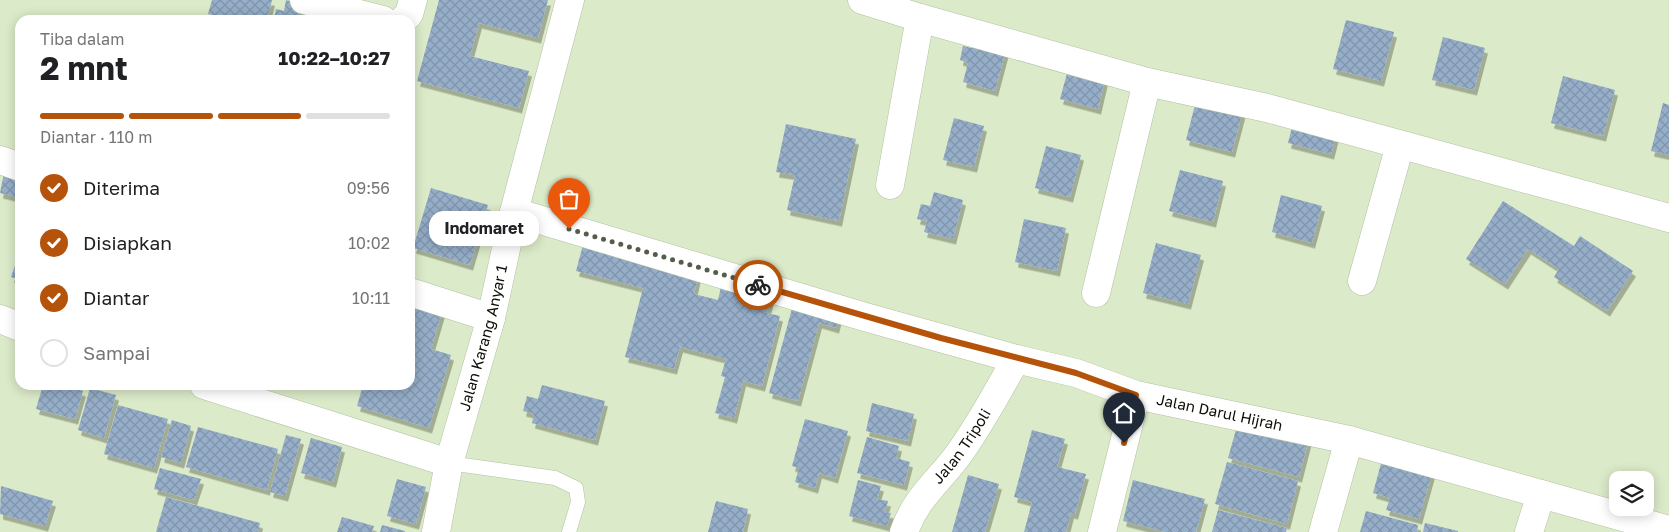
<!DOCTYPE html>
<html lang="id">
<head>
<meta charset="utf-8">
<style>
	:root { --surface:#fff; --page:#f6f6f6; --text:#202124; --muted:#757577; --line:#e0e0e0; --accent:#b45309 }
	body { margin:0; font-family:"Golos Text",sans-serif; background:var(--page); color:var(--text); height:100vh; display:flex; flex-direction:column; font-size:19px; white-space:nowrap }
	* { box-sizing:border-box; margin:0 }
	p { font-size:16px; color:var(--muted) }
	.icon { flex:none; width:28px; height:28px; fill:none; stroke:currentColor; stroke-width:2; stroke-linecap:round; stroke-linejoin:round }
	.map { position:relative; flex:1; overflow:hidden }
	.details { position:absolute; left:15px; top:15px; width:400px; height:375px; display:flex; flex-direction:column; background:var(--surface); border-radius:15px; box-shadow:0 2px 12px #0003 }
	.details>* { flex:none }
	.buttons { position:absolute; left:1609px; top:471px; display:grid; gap:10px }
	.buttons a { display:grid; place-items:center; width:45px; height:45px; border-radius:10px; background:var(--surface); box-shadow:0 2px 12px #0003; font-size:25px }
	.pin { position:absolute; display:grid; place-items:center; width:42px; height:42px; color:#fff; margin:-51px -21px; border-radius:50% 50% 50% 0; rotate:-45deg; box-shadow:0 0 5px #0007 }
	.pin .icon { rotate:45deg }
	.courier { position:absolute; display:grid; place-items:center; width:50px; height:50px; margin:-25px; border:4px solid #b45309; border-radius:50%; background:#fff; color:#222; box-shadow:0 1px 6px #0007 }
	.bubble { position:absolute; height:35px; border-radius:15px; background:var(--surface); box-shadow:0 2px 12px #0003; font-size:16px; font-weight:700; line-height:35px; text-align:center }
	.summary em { font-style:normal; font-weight:700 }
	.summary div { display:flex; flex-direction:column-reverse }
	.summary { display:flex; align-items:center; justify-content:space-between; height:85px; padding:0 25px }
	h1 { font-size:32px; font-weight:700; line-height:38px }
	.bar { display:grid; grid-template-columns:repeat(4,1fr); gap:8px 5px; align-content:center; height:60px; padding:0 25px }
	.bar i { height:6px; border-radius:4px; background:var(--line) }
	.bar .current { background:var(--accent) }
	.bar p { grid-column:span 4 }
	ol { padding:0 25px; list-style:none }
	li { display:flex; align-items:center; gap:15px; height:55px }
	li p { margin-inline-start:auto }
	li .icon { padding:5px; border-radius:50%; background:var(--accent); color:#fff; stroke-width:4 }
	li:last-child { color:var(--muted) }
	li i { width:28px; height:28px; border:2px solid var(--line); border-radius:50% }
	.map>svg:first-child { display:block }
	.building { fill:url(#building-cross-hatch); filter:url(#shadow) }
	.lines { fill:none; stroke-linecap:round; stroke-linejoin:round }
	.lane-casing { stroke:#b3c1a1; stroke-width:15 }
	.street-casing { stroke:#b3c1a1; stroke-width:29 }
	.secondary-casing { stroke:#b3c1a1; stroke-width:29 }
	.lane { stroke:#fff; stroke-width:14 }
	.street { stroke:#fff; stroke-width:28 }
	.secondary { stroke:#fff; stroke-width:28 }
	.done { stroke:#545c4a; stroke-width:5; stroke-dasharray:0 9 }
	.route { stroke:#b45309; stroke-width:6 }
	.labels { text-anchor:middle; stroke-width:4; stroke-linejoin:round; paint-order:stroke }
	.street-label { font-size:15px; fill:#0c1006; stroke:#fff }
</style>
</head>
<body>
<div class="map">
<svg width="1669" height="532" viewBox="0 0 1669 532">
	<defs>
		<pattern id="building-cross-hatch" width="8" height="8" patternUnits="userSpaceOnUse" patternTransform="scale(1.25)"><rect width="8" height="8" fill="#96aec9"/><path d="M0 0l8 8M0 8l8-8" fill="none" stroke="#8095ab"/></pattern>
		<filter id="shadow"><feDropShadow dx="3" dy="5.5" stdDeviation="0" flood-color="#0004"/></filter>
	</defs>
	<rect width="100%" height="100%" fill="#dbeac9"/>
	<!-- building -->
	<g class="building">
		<polygon points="212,0 272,0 267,20 250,20 237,16 237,20 231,20 208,14"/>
		<polygon points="286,0 303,5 299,20 274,19 276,9 284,11"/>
		<polygon points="439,0 548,0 538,38 479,23 470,56 529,71 519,108 417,81"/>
		<polygon points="1346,20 1394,32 1381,81 1333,69"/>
		<polygon points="974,37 1007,46 995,91 963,82 968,63 960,60 963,46 972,48"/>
		<polygon points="1443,37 1485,48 1474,90 1432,80"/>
		<polygon points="1069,66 1106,75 1098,109 1060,99"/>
		<polygon points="1563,76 1615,90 1603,136 1551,123"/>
		<polygon points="1197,97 1243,110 1232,152 1186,140"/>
		<polygon points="1663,103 1669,105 1669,155 1651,151"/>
		<polygon points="954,118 984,126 974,167 943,160"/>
		<polygon points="1294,119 1337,131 1331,154 1288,143"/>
		<polygon points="786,124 856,139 839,221 787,210 795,175 776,172"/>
		<polygon points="1046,146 1081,155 1070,197 1035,188"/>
		<polygon points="5,168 20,172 20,198 0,193"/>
		<polygon points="1180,170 1223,181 1213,222 1169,211"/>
		<polygon points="431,188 488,205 470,265 413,248"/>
		<polygon points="934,192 963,200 953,239 924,232 927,221 917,219 921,204 930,206"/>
		<polygon points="1281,195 1322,206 1312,243 1272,232"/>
		<polygon points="1503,201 1574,246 1580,236 1633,271 1607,311 1554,277 1559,269 1528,249 1505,284 1466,259"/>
		<polygon points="1024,219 1066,228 1057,271 1015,262"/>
		<polygon points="584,241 699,270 694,294 718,300 723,278 773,291 767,313 780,316 762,386 743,381 734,418 715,413 725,377 721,376 726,359 680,347 674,369 625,357 643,288 576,271"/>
		<polygon points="1156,243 1201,255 1188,304 1143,293"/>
		<polygon points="20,251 20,280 11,277"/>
		<polygon points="410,298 443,308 431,349 451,355 429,428 357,406 363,385 410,385"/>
		<polygon points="794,301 840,313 836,328 819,323 798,401 769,393"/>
		<polygon points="43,385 59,385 83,391 75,419 36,409"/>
		<polygon points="542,385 605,401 595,440 532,423 534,414 523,411 527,396 538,399"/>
		<polygon points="90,388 116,395 104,438 78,430"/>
		<polygon points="872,403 914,414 908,441 866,431"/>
		<polygon points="118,405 168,419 154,468 104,454"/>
		<polygon points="805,419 848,431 835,478 819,473 815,488 795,482 799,468 792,466"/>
		<polygon points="1239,419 1309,438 1299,477 1228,458"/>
		<polygon points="172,420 191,426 181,463 161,457"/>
		<polygon points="198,427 278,449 267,490 186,467"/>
		<polygon points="1032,430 1065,439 1057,467 1086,474 1075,514 1071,513 1066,532 1024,532 1032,502 1014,497"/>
		<polygon points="286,435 301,439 285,496 270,492"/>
		<polygon points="867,437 899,446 896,458 910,462 904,485 857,473"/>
		<polygon points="311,438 342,447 333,482 301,473"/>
		<polygon points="1383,456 1433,469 1419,519 1386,510 1390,498 1373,493"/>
		<polygon points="1227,462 1298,481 1287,524 1215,504"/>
		<polygon points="160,468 201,479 194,500 154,489"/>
		<polygon points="968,475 999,484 985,532 952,532"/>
		<polygon points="397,479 426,487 416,524 387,516"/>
		<polygon points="858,480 881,486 877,499 888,501 885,512 891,513 887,526 849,516"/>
		<polygon points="1133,480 1205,499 1196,532 1165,532 1123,521"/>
		<polygon points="1,486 53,501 45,526 0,514"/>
		<polygon points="166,497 260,523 258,532 156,532"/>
		<polygon points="716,501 748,509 743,532 708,532"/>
		<polygon points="1218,510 1287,528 1286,532 1212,532"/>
		<polygon points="1366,511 1418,525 1417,532 1360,532"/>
		<polygon points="342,517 374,526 372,532 337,532"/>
		<polygon points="1425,523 1458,531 1458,532 1423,532"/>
		<polygon points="382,525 405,531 405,532 380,532"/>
	</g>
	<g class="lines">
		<defs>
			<polyline id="lane" points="449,463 555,478 576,488 578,502 569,532"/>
			<g id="street">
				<polyline points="304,0 383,20"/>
				<polyline points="862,0 920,18 1147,82 1267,108 1669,218"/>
				<polyline points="403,20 409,14 413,0"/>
				<polyline points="0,160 20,167"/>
				<polyline points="890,185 920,18"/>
				<polyline points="1362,281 1400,145"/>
				<polyline points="410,292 491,318"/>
				<polyline points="1096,293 1147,82"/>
				<polyline points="0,319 20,327"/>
				<polyline points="204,385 449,463"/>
				<path id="s1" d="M 904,532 C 917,495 940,481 961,451 C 982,421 999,390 1016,359"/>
				<polyline points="1102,532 1136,395"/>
				<polyline points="1323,532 1349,440"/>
				<polyline points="1529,532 1541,494"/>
			</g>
			<g id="secondary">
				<path id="s2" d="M 514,212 L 865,317 L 1016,359 L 1076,373 L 1136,395 L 1349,440 L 1669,530"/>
				<path id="s3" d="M 436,532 L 449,463 L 491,318 L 514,212 L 570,0"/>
			</g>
		</defs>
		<!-- lane casing -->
		<use href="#lane" class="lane-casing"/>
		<!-- street casing -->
		<use href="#street" class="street-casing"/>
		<!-- secondary casing -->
		<use href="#secondary" class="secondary-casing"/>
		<!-- lane -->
		<use href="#lane" class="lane"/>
		<!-- street -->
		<use href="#street" class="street"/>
		<!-- secondary -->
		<use href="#secondary" class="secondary"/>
	</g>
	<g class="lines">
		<!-- done -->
		<polyline class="done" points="569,229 758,285"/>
		<!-- route -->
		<polyline class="route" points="758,285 941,338 1076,373 1136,395 1124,443"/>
	</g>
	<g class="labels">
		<!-- street labels -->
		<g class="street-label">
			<text dy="5" stroke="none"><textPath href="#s3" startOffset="200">Jalan Karang Anyar 1</textPath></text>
			<text dy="5" stroke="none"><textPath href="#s2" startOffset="734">Jalan Darul Hijrah</textPath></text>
			<text dy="5" stroke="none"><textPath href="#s1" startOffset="104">Jalan Tripoli</textPath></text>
		</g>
	</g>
</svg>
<div class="buttons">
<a><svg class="icon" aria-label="layers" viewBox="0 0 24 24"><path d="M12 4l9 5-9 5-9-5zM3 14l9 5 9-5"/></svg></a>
</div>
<div class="pin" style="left:569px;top:229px;background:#ea580c"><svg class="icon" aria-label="bag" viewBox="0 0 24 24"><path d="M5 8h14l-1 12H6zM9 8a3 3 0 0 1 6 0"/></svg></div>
<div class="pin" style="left:1124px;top:443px;background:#1f2937"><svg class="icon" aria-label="home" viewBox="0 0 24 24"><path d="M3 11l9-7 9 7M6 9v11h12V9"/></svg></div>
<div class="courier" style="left:758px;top:285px"><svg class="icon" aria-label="bike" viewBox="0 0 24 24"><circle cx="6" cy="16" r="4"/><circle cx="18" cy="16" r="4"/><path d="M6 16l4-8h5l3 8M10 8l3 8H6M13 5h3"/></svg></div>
<div class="bubble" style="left:429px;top:211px;width:110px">Indomaret</div>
<section class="details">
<div class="summary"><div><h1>2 mnt</h1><p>Tiba dalam</p></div><em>10:22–10:27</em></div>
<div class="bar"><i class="current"></i><i class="current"></i><i class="current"></i><i></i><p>Diantar · 110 m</p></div>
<ol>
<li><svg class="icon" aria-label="check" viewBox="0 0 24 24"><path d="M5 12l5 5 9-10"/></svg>Diterima<p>09:56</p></li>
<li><svg class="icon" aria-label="check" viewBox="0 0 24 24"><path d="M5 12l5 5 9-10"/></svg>Disiapkan<p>10:02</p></li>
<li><svg class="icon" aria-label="check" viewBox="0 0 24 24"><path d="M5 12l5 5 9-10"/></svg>Diantar<p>10:11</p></li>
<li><i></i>Sampai</li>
</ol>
</section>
</div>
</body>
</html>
